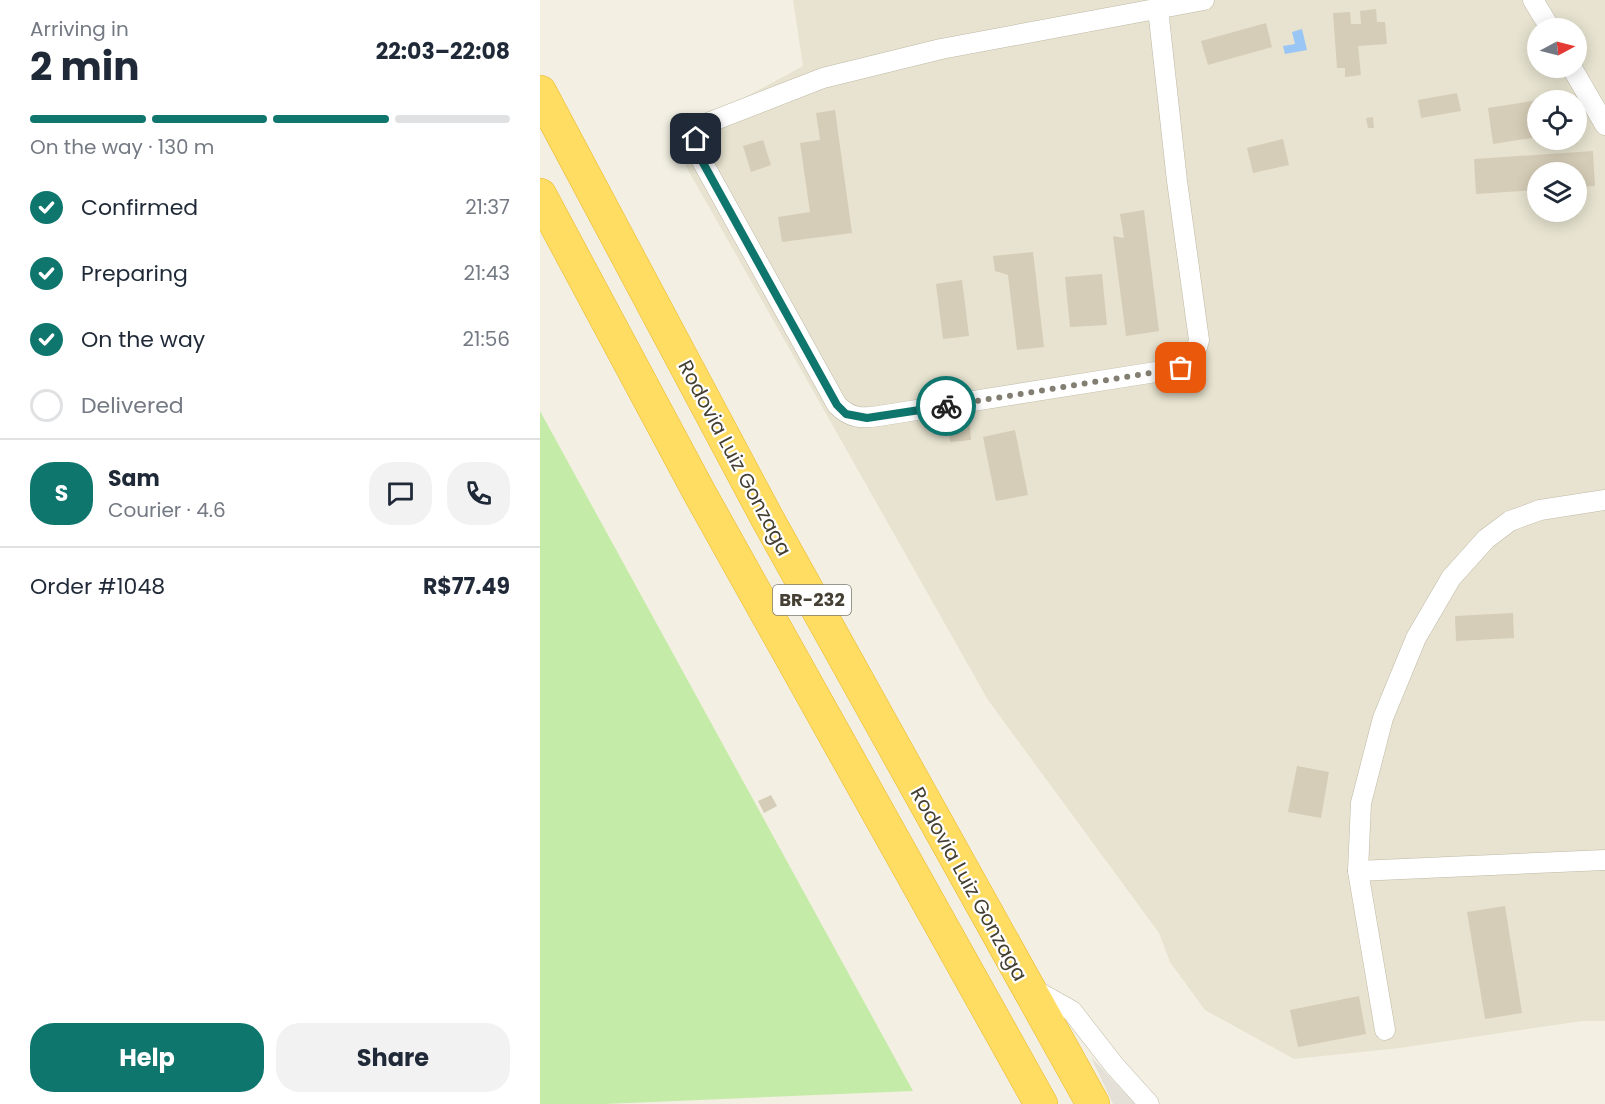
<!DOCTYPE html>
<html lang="en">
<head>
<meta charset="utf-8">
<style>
	:root { --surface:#fff; --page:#f2f2f3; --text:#1f2937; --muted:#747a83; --line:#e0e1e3; --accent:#0f766e }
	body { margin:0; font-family:Poppins,sans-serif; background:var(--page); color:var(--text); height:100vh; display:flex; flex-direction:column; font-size:22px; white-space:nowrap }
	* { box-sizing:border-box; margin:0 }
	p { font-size:20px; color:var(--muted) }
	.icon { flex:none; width:33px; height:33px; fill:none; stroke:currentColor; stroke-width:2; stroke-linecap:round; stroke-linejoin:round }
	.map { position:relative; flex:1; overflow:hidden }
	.panel { display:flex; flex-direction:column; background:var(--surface); width:540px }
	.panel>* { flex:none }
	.needle { width:39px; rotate:83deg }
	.tools { position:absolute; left:987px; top:18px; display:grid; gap:12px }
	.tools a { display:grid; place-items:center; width:60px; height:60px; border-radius:50%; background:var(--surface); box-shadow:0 3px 15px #0003; font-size:30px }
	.pin { position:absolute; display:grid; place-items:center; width:51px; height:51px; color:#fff; margin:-26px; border-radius:12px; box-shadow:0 3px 9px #0006 }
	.courier { position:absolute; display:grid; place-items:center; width:60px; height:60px; margin:-30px; border:4px solid #0f766e; border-radius:50%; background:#fff; color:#222; box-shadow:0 2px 8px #0007 }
	.summary em { font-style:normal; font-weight:700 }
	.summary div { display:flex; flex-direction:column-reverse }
	.summary { display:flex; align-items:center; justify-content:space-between; height:102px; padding:0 30px }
	h1 { font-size:39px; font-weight:700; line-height:45px }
	.bar { display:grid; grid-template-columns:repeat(4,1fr); gap:9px 6px; align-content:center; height:72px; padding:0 30px }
	.bar i { height:8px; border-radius:4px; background:var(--line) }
	.bar .current { background:var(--accent) }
	.bar p { grid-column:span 4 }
	.line { display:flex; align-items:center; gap:15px; padding:0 30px; border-top:2px solid var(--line) }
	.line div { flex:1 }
	.round { display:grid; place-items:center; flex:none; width:63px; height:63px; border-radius:24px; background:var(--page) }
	ol { padding:0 30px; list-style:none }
	li { display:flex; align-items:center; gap:18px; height:66px }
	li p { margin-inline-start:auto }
	li .icon { padding:6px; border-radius:50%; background:var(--accent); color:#fff; stroke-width:4 }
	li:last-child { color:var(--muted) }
	li i { width:33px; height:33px; border:3px solid var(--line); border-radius:50% }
	.primary-button { display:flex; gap:12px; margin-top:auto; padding:12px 30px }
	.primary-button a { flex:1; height:69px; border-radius:24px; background:var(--accent); color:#fff; font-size:24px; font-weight:700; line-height:69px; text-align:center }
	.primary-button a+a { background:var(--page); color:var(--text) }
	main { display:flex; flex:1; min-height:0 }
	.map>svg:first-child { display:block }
	.residential { fill:#e7e3d0; fill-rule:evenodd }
	.industrial { fill:#e4e0d8 }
	.green { fill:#c5eba8 }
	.water { fill:#99c6f5 }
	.building { fill:#d5cdb7 }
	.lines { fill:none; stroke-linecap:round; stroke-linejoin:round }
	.street-casing { stroke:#bfb9a5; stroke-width:21 }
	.highway-casing { stroke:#e9b727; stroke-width:34 }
	.street { stroke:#fff; stroke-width:20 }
	.highway { stroke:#ffdc62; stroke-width:33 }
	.done { stroke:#827e71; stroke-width:6; stroke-dasharray:0 10.8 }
	.route { stroke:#0f766e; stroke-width:8 }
	.labels { text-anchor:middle; stroke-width:4.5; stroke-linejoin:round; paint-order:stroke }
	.shield { fill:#fff; stroke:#7d7970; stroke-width:1.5 }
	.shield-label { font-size:18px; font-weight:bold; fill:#454033 }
	.street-label { font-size:20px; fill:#454033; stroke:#fff }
</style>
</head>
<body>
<main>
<section class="panel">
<div class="summary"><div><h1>2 min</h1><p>Arriving in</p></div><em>22:03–22:08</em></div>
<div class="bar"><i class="current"></i><i class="current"></i><i class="current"></i><i></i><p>On the way · 130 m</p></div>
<ol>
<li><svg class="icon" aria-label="check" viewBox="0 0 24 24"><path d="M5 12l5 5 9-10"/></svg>Confirmed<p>21:37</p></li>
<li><svg class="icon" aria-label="check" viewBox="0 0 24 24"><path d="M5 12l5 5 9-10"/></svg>Preparing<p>21:43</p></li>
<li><svg class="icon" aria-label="check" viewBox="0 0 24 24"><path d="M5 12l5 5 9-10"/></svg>On the way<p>21:56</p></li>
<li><i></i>Delivered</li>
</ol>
<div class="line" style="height:108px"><b class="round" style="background:var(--accent);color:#fff">S</b><div><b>Sam</b><p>Courier · 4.6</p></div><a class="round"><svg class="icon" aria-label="chat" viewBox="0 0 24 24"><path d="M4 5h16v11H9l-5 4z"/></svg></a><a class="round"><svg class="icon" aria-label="phone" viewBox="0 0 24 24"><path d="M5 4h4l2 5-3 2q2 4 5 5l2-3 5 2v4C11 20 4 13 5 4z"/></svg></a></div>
<div class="line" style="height:78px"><div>Order #1048</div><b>R$77.49</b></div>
<div class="primary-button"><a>Help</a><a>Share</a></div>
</section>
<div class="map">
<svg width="1065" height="1104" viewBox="0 0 1065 1104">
	<rect width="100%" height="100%" fill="#f3f0e3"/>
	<!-- residential -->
	<path class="residential" d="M 253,0 L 1065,0 L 1065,1021 L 1042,1021 L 860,1048 L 754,1059 L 665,1010 L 630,962 L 619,933 L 448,700 L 130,138 L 263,66 ZM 998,28 L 1036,28 L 1036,68 L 998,68 ZM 998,100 L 1036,100 L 1036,140 L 998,140 ZM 998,172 L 1036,172 L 1036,212 L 998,212 Z"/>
	<!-- industrial -->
	<polygon class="industrial" points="551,1057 593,1102 595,1104 573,1104"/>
	<!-- green -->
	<polygon class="green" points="0,411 373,1091 65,1104 0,1104"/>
	<!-- water -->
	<polygon class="water" points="762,29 767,50 745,54 743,46 755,44 752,32"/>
	<!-- building -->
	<g class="building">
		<polygon points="836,9 837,22 845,22 847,44 818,46 821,75 805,77 805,68 797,68 793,13 810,12 811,24 821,24 820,11"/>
		<polygon points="726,23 732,47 668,65 661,41"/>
		<polygon points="917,93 921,111 881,118 878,100"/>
		<polygon points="998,100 998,137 953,144 948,108"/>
		<polygon points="295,110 312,233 242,242 238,217 270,212 260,143 280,140 276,113"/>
		<polygon points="833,117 834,128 828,128 826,118"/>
		<polygon points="743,139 749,165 713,173 707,148"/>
		<polygon points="223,140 231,165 211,172 203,146"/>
		<polygon points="1053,151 1055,186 1036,187 1036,172 998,172 998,190 936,194 934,159"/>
		<polygon points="604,210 619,331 586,336 573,236 584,238 580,214"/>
		<polygon points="493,252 504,347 477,350 468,275 455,271 453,256"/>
		<polygon points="562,274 567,325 530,327 525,277"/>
		<polygon points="422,280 429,336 403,339 396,284"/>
		<polygon points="429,418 431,440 410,442 408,420"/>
		<polygon points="475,430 488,495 456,501 443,437"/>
		<polygon points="973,613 974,638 916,641 915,616"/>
		<polygon points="757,766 789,772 781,818 748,812"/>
		<polygon points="231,795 237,806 224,813 218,801"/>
		<polygon points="965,906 982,1013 945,1019 927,912"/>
		<polygon points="819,996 826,1034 758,1047 750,1010"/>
	</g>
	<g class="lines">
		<defs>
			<g id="street">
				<polyline points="993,0 1010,28"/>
				<path d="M 618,9 L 637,181 L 659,340 L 653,361 L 641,368 L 339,416 C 321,419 310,418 297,405 L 157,152 C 156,140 156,133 165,124 L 283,78 L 401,49 L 664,0"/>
				<polyline points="1032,68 1065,125"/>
				<polyline points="818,871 1065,860"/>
				<polyline points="491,988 532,1011 574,1065 609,1104"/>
				<polyline points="845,1030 818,871 821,803 843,718 876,638 911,578 946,539 970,521 1000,510 1065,500"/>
			</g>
			<g id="highway">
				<polyline points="0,92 227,518 553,1104"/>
				<polyline points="0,195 159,492 501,1104"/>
			</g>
		</defs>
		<!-- street casing -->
		<use href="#street" class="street-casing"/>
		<!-- highway casing -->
		<use href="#highway" class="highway-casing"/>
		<!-- street -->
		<use href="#street" class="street"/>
		<!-- highway -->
		<use href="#highway" class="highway"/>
	</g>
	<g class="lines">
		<!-- done -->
		<polyline class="done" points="406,406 641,368"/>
		<!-- route -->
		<polyline class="route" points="156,139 157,152 297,405 306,414 327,418 406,406"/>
	</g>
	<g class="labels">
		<!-- shield labels -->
		<rect class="shield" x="233" y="585" width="78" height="30" rx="4.5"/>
		<g class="shield-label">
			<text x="272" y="606">BR-232</text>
		</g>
		<!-- street labels -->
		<g class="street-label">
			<text transform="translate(195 458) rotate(62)" y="7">Rodovia Luiz Gonzaga</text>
			<text transform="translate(429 884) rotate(61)" y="7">Rodovia Luiz Gonzaga</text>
		</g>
	</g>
</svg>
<div class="tools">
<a><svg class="needle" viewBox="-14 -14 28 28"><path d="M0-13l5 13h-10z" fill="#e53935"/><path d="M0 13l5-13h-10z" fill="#747a83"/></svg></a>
<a><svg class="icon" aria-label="locate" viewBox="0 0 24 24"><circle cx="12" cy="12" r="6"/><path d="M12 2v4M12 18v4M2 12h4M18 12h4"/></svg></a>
<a><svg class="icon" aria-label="layers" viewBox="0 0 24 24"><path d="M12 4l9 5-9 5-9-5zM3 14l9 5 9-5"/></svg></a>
</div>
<div class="pin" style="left:641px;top:368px;background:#ea580c"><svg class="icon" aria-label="bag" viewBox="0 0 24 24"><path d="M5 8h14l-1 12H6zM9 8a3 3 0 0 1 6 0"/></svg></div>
<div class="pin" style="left:156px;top:139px;background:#1f2937"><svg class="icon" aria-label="home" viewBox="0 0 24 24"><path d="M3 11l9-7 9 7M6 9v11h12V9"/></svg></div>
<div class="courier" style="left:406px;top:406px"><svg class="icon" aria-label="bike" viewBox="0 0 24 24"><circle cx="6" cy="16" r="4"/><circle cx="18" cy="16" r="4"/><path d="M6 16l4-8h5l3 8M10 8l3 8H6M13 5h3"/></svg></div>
</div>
</main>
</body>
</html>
